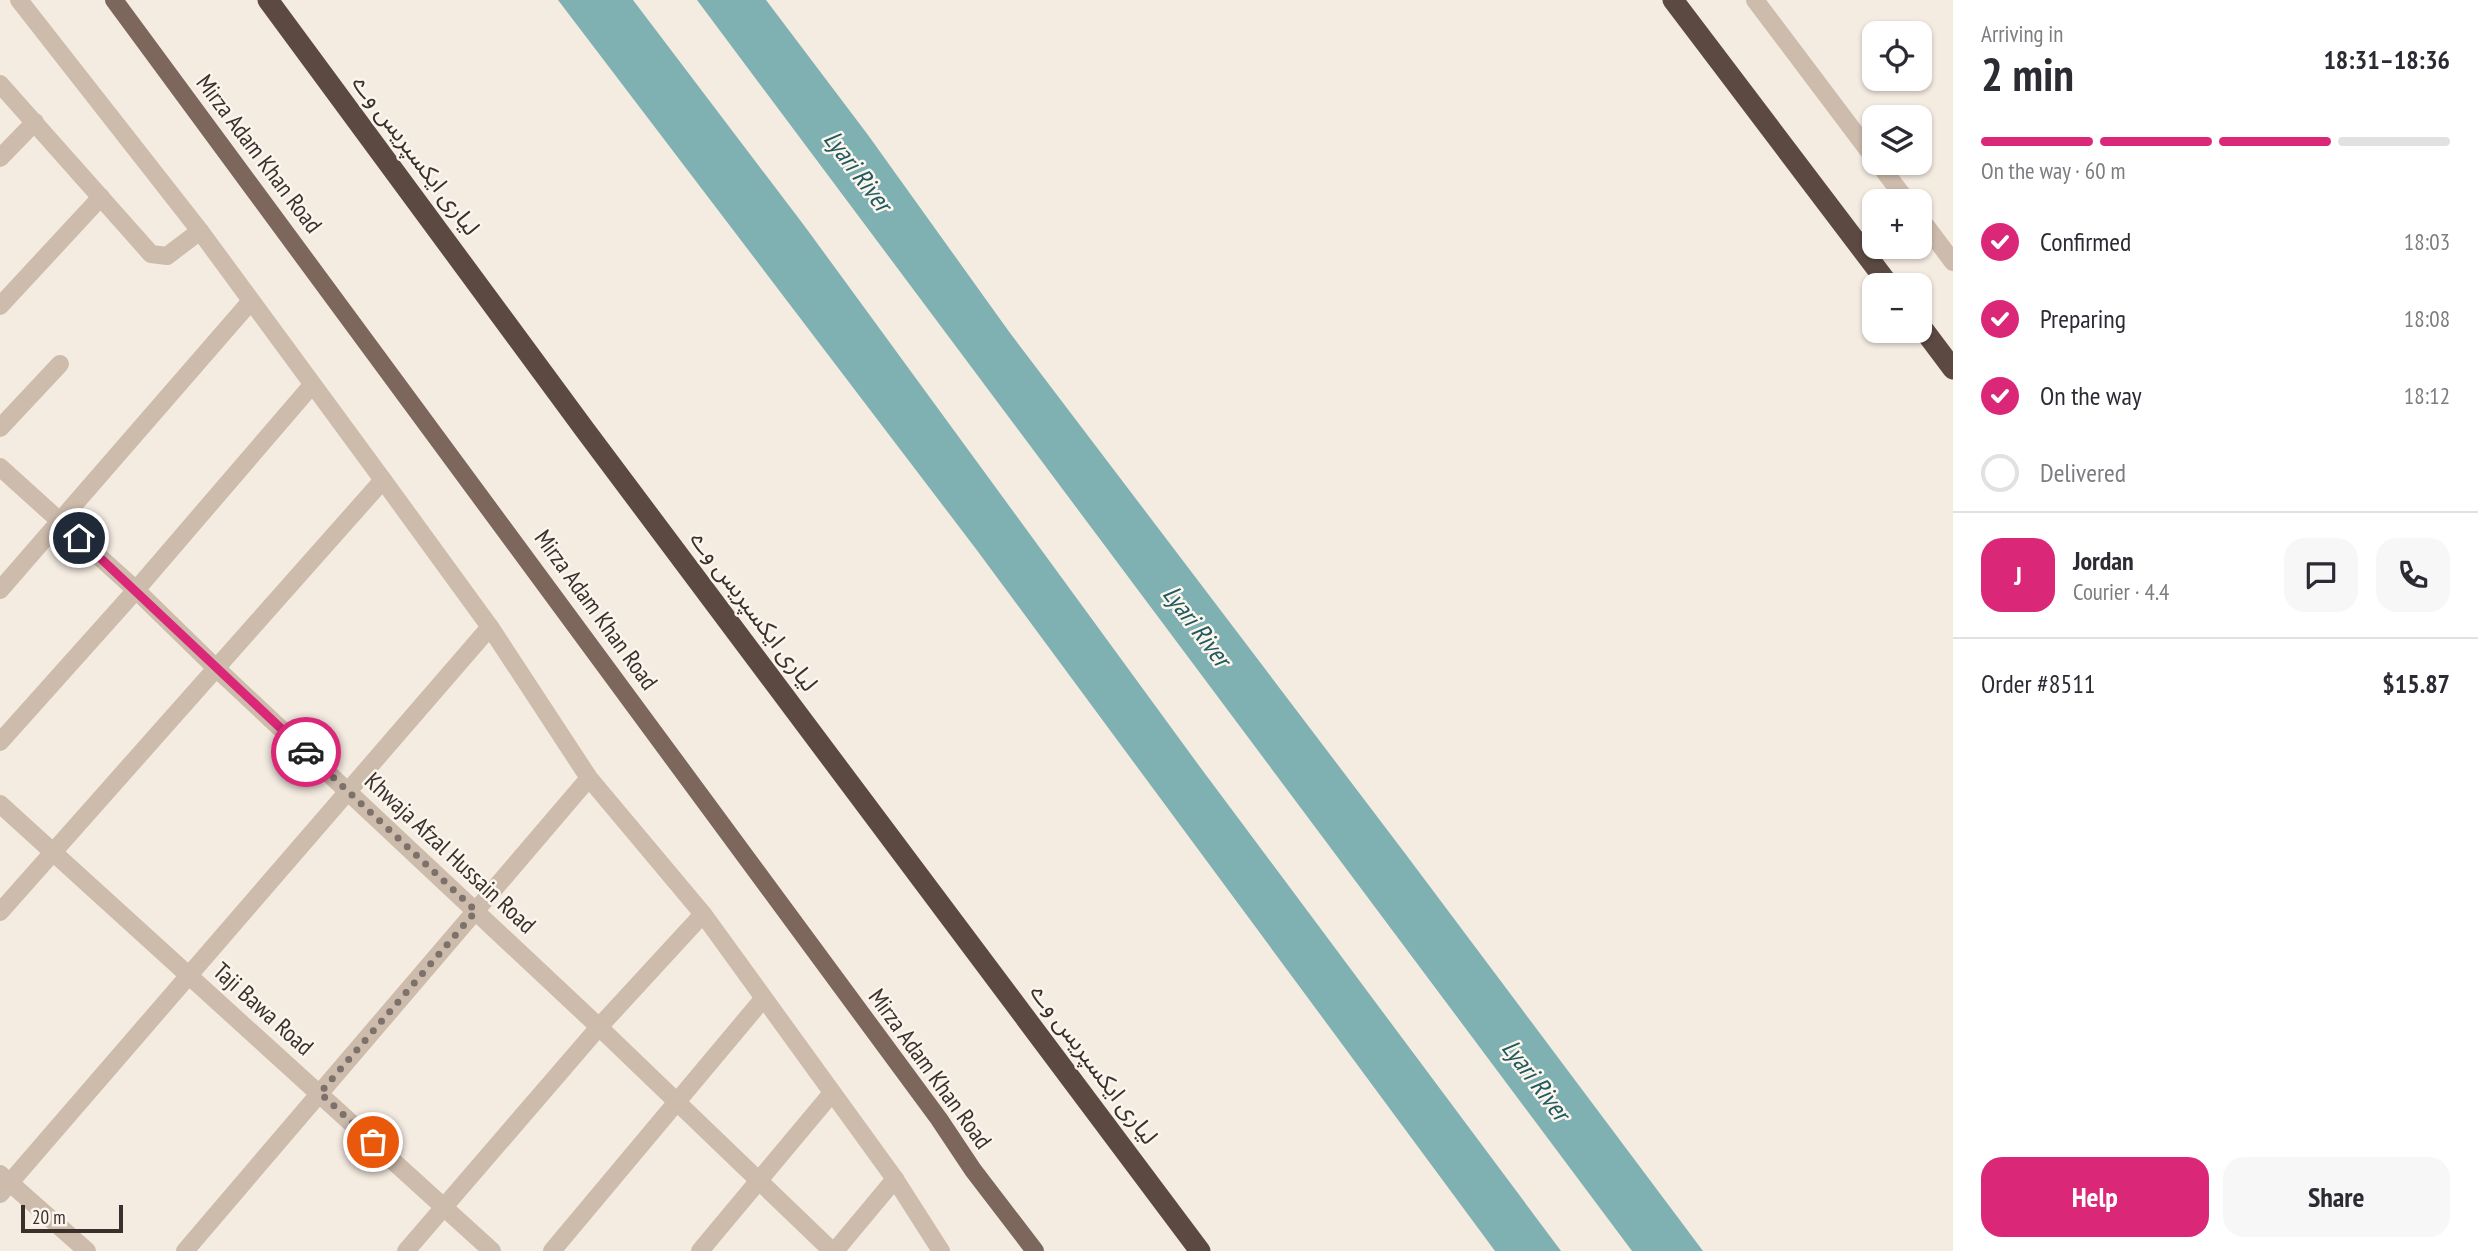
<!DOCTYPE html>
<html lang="en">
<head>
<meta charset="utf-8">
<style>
	:root { --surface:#fff; --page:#f7f7f7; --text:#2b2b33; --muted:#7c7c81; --line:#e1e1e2; --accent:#db2777 }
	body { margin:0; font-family:"PT Sans Narrow","Noto Sans Arabic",sans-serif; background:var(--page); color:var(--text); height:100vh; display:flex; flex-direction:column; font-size:26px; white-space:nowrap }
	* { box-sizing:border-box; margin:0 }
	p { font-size:23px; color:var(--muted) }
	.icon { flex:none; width:38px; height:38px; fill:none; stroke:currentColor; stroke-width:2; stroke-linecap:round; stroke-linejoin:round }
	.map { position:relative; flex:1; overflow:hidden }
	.details { display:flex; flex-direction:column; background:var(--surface); width:525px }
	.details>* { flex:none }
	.controls { position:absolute; left:1862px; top:21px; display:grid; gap:14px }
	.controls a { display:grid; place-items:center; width:70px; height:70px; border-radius:14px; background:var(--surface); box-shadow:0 2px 5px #0004; font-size:35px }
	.scale { position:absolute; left:21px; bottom:18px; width:102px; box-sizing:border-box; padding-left:7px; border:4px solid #3b302b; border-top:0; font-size:19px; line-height:24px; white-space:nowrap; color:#3b302b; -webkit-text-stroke:5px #fbf5ee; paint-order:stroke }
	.pin { position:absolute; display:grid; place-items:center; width:60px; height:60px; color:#fff; margin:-30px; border:4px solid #fff; border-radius:50%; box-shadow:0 2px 7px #0007 }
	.courier { position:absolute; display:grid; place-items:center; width:70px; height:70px; margin:-35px; border:5px solid #db2777; border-radius:50%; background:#fff; color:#222; box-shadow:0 2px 9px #0007 }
	.summary em { font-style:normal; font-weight:800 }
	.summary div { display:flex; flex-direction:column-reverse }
	.summary { display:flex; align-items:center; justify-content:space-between; height:119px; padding:0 28px }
	h1 { font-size:46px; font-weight:800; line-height:52px }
	.bar { display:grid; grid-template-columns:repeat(4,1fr); gap:10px 7px; align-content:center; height:84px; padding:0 28px }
	.bar i { height:9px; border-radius:5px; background:var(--line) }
	.bar .current { background:var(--accent) }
	.bar p { grid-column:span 4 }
	.line { display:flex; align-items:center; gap:18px; padding:0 28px; border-top:2px solid var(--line) }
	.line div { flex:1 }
	.round { display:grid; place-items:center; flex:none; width:74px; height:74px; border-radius:21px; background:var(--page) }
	ol { padding:0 28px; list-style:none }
	li { display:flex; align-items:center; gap:21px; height:77px }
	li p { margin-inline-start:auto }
	li .icon { padding:7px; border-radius:50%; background:var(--accent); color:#fff; stroke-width:4 }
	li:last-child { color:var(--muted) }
	li i { width:38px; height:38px; border:4px solid var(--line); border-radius:50% }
	.cta { display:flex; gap:14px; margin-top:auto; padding:14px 28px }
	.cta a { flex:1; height:80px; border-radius:21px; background:var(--accent); color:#fff; font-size:28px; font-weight:800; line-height:80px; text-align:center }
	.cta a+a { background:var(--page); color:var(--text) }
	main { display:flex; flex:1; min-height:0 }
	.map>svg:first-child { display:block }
	.water { fill:#7fb0b2 }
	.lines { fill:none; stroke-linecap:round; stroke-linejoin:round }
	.minor { stroke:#cdbbac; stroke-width:18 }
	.major { stroke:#7d675c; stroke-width:18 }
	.highway { stroke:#5c4a42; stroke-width:21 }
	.done { stroke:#7c716b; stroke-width:7; stroke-dasharray:0 12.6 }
	.route { stroke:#db2777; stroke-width:9 }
	.labels { text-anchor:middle; stroke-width:5; stroke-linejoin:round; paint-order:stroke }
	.street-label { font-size:24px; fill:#3b302b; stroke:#fbf5ee }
	.water-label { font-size:26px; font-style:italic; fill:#1f5a5e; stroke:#fbf5ee }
</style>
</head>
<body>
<main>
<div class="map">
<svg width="1953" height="1251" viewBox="0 0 1953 1251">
	<rect width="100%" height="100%" fill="#f4ebe1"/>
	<!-- water -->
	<g class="water">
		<polygon points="558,0 633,0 806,228 1200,767 1561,1251 1495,1251 976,549"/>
		<polygon points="697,0 766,0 868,135 1010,333 1404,852 1703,1251 1632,1251"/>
	</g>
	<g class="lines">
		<!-- minor -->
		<g class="minor">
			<polyline points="19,0 200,231 383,480 490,627 589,778 703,914 895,1179 941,1251"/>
			<polyline points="1755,0 1874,158"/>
			<polyline points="0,84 151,254 167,256 200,231"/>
			<polyline points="0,158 35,122"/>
			<polyline points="1878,163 1907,201"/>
			<polyline points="1920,218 1953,262"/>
			<polyline points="0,306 101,197"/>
			<polyline points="0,428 60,364"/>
			<polyline points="0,467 136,590 216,668 599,1027 832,1251"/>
			<polyline points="0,590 251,301"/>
			<polyline points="0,742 136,590 312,385"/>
			<polyline points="0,804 492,1251"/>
			<polyline points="0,912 383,480"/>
			<polyline points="0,1174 87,1251"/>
			<polyline points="0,1194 490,627"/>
			<polyline points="185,1251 589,778"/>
			<polyline points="406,1251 599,1027 703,914"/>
			<polyline points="552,1251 763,999"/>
			<polyline points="700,1251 832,1093"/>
			<polyline points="835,1251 895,1179"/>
		</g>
		<!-- major -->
		<polyline class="major" points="114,0 939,1119 973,1170 1035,1251"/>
		<!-- highway -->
		<g class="highway">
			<polyline points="268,0 585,430 1200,1251"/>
			<polyline points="1673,0 1889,285"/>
			<polyline points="1920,325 1953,369"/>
		</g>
	</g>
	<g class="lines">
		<!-- done -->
		<polyline class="done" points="306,752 476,911 320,1093 373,1142"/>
		<!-- route -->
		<polyline class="route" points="79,538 306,752"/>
	</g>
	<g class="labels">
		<!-- street labels -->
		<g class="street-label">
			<text transform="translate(259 154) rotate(53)" y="8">Mirza Adam Khan Road</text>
			<text transform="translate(416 155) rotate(53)" y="8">لیاری ایکسپریس وے</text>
			<text transform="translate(596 610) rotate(54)" y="8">Mirza Adam Khan Road</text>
			<text transform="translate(754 611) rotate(53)" y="8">لیاری ایکسپریس وے</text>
			<text transform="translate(450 853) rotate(43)" y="8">Khwaja Afzal Hussain Road</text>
			<text transform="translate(263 1009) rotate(42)" y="8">Taji Bawa Road</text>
			<text transform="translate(1094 1064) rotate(53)" y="8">لیاری ایکسپریس وے</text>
			<text transform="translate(930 1069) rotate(54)" y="8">Mirza Adam Khan Road</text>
		</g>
		<!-- water labels -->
		<g class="water-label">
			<text transform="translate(858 171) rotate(53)" y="9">Lyari River</text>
			<text transform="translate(1197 626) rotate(53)" y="9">Lyari River</text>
			<text transform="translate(1536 1080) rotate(53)" y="9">Lyari River</text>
		</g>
	</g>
</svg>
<div class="controls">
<a><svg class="icon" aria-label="locate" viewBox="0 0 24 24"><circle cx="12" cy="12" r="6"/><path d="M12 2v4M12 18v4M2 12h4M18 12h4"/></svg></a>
<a><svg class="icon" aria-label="layers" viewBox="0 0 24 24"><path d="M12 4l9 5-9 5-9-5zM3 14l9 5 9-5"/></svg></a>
<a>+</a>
<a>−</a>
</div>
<div class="scale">20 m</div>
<div class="pin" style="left:373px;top:1142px;background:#ea580c"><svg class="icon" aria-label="bag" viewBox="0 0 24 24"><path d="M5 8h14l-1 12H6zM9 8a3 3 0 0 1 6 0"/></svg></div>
<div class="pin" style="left:79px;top:538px;background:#1f2937"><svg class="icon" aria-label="home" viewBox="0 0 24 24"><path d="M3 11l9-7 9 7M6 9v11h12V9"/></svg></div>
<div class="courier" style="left:306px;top:752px"><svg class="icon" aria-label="car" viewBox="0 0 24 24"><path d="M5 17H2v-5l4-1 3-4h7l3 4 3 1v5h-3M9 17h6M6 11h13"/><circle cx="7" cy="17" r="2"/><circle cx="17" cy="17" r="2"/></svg></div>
</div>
<section class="details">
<div class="summary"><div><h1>2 min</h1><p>Arriving in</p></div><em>18:31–18:36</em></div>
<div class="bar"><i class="current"></i><i class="current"></i><i class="current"></i><i></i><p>On the way · 60 m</p></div>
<ol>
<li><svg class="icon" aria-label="check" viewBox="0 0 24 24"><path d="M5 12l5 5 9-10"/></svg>Confirmed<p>18:03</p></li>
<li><svg class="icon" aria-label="check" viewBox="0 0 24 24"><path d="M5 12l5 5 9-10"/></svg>Preparing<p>18:08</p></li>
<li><svg class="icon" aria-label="check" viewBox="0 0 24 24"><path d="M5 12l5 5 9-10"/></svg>On the way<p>18:12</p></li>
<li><i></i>Delivered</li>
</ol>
<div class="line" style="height:126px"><b class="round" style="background:var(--accent);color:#fff">J</b><div><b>Jordan</b><p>Courier · 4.4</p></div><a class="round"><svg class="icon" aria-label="chat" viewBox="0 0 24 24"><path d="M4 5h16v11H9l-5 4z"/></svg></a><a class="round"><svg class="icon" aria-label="phone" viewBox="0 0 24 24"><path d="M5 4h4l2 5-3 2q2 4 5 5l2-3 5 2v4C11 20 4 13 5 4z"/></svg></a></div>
<div class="line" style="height:91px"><div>Order #8511</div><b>$15.87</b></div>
<div class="cta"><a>Help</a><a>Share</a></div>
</section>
</main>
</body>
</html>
